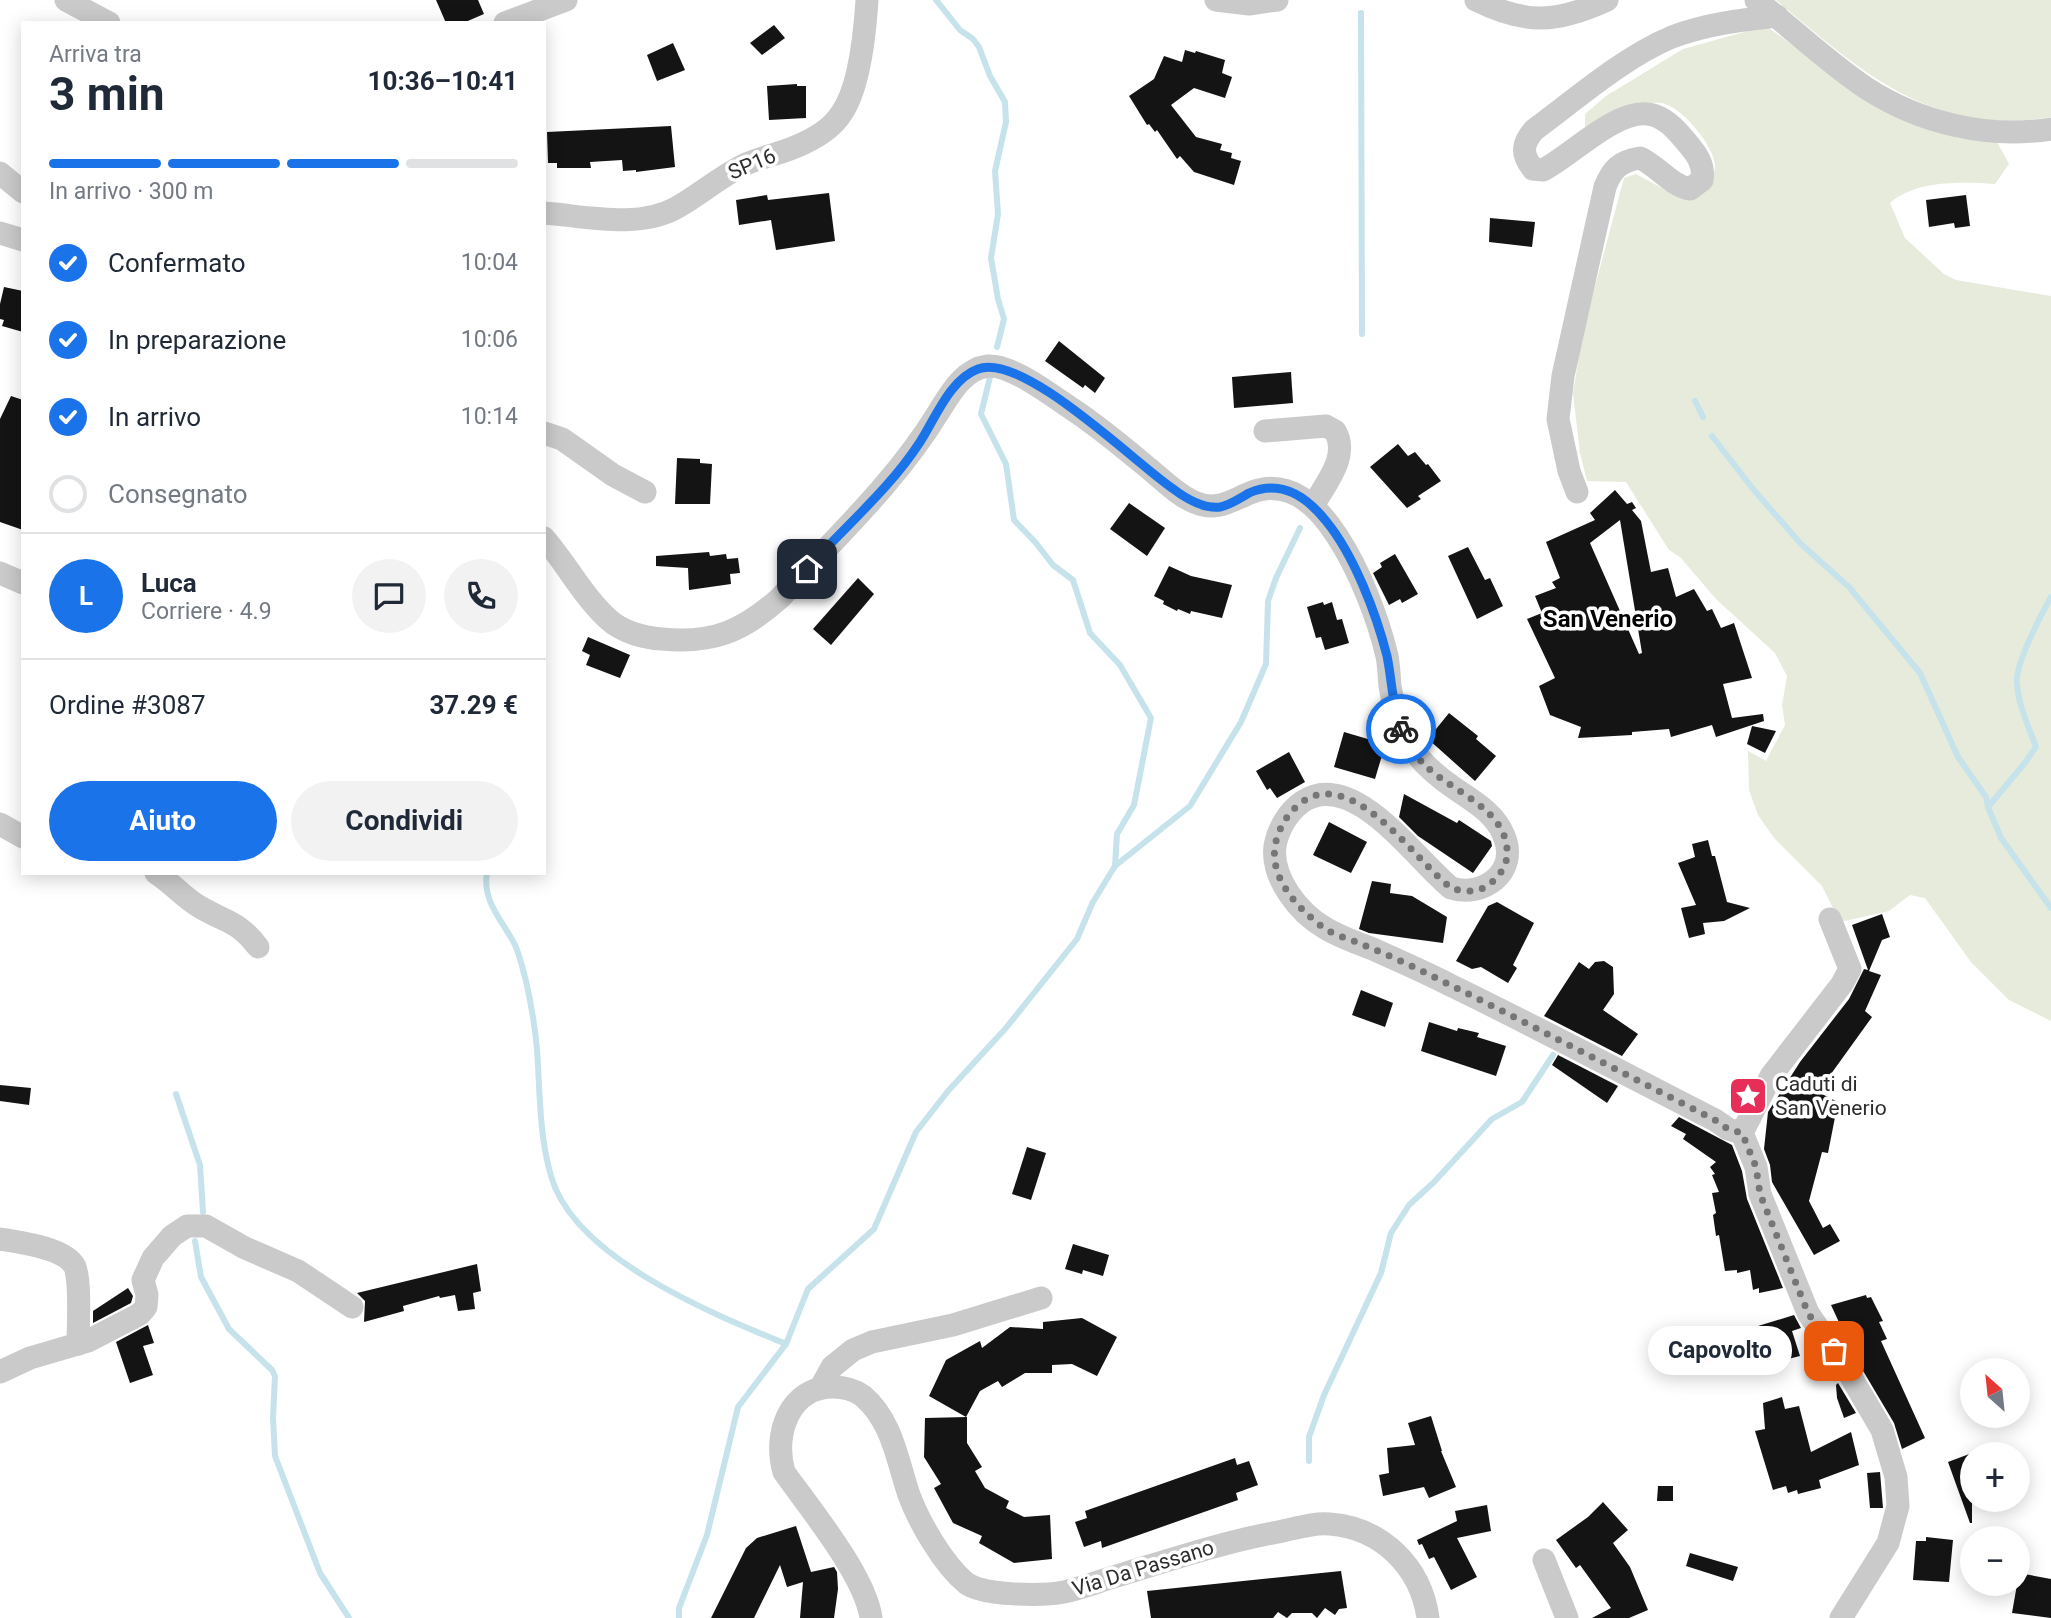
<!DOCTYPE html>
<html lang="it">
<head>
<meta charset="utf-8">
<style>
	:root { --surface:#fff; --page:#f2f2f3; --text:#1f2937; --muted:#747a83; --line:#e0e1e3; --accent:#1a73e8 }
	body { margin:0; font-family:Roboto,sans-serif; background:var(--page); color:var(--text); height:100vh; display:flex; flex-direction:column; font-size:26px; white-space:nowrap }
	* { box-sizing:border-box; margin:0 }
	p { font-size:23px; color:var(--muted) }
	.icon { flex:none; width:38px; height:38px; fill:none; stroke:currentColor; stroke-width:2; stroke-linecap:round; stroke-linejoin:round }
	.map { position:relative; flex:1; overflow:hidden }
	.sheet { position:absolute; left:21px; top:21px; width:525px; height:854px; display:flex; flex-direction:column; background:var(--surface); border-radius:0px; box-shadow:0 4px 18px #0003 }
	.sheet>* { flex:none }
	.needle { width:46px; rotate:333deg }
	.fabs { position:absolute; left:1960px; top:1358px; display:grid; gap:14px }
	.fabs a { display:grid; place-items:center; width:70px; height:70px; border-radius:50%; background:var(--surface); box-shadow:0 4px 18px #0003; font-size:35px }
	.pin { position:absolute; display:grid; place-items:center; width:60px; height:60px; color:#fff; margin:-30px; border-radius:14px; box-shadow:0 4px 10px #0006 }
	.courier { position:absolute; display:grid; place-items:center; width:70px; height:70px; margin:-35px; border:5px solid #1a73e8; border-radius:50%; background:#fff; color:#222; box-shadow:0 2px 9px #0007 }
	.bubble { position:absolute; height:49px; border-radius:24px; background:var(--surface); box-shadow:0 4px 18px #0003; font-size:23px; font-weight:700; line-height:49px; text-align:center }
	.overview em { font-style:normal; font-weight:700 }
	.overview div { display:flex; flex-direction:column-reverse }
	.overview { display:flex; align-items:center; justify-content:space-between; height:119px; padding:0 28px }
	h1 { font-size:46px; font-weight:700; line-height:52px }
	.bar { display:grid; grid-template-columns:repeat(4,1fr); gap:10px 7px; align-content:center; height:84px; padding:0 28px }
	.bar i { height:9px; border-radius:5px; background:var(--line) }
	.bar .active { background:var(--accent) }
	.bar p { grid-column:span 4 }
	.line { display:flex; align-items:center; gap:18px; padding:0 28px; border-top:2px solid var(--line) }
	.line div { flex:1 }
	.round { display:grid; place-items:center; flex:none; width:74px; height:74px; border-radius:37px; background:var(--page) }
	ol { padding:0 28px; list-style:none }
	li { display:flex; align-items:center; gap:21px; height:77px }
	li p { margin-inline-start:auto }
	li .icon { padding:7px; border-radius:50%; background:var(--accent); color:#fff; stroke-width:4 }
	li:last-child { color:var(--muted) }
	li i { width:38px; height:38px; border:4px solid var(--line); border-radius:50% }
	.button { display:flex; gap:14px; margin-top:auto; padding:14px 28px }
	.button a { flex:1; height:80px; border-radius:42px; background:var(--accent); color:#fff; font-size:28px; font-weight:700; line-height:80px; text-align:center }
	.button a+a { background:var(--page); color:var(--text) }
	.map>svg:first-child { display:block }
	.green { fill:#e6ebdb }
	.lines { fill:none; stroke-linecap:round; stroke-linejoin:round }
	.stream { stroke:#c6e3eb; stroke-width:6 }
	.building { fill:#141414; fill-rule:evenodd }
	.minor { stroke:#cacaca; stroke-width:23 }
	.done { stroke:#767676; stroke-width:7; stroke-dasharray:0 12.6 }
	.route { stroke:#1a73e8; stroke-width:9 }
	.labels { text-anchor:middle; stroke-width:7; stroke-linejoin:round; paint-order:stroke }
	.street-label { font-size:21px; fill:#2d2d2d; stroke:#fff }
	.poi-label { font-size:21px; fill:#2d2d2d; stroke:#fff; text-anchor:start }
	.quarter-label { font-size:24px; font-weight:bold; fill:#000; stroke:#fff }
</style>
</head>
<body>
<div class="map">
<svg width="2051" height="1618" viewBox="0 0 2051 1618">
	<rect width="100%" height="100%" fill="#fff"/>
	<!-- green -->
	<g class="green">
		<path d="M 1776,0 L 2051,0 L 2051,117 C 1931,137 1861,71 1776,0 Z"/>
		<path d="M 1766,26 L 1886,111 L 1958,138 L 1996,140 L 2009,164 L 1995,184 C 1962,182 1916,180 1890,203 L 1905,238 L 1944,274 L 1956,280 L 2051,296 L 2051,1021 L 2009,1000 L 1971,962 L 1925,898 L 1910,895 L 1889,911 L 1840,922 L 1822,886 L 1774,838 L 1758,815 L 1749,790 L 1748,751 L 1766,761 L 1785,725 L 1782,705 L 1787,676 L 1775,653 L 1716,599 L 1680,557 L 1669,550 L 1626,482 L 1587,481 L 1580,453 L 1573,393 L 1583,331 L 1624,178 L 1636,174 L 1682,199 L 1695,198 C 1703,189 1715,179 1715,166 C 1715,147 1681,105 1661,103 C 1633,101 1609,114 1585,127 L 1585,114 L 1606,96 L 1683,49 Z"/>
	</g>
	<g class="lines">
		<!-- stream -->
		<g class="stream">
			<polyline points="936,0 960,30 973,39 979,47 990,76 1005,102 1006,122 995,171 998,214 991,258 998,299 1004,319 997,347"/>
			<polyline points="1361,13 1362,334"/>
			<polyline points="990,377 981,414 1006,464 1014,520 1036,543 1053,565 1073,580 1090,633 1120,665 1151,718 1134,805 1117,834 1115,866"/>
			<polyline points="1695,401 1703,417"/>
			<polyline points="1712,436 1753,489 1801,544 1849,587 1920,673 1958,757 1986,797 1988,807 2001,838 2051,908"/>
			<path d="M 1988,807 L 2024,764 L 2036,747 C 2029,727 2018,705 2017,683 C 2015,664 2041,615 2051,597"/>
			<path d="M 487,873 C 482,902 503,921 515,945 C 520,956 523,970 526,981 C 531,1003 535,1027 537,1049 C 540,1091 539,1135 551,1176 C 574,1258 713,1314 786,1344"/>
			<polyline points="176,1094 200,1165 203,1212"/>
			<polyline points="195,1241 201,1277 229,1329 272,1370 275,1376 273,1418 275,1456 320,1573 349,1618"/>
			<polyline points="1309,1461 1309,1437 1324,1395 1381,1273 1391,1233 1409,1205 1434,1182 1492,1119 1522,1102 1553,1055"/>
			<polyline points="679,1618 679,1608 707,1535 738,1407 786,1344 808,1289 874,1229 916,1132 948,1091 1006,1028 1077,939 1093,902 1115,866 1190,806 1241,722 1266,664 1268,601 1276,578 1300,528"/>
		</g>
	</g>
	<!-- building -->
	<g class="building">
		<polygon points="436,0 478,0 484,14 463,23 446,23"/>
		<polygon points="774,25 785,38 762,55 750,43"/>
		<polygon points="673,43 685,70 657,81 647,55"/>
		<polygon points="1185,50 1195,53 1196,51 1225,60 1222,73 1232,77 1225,98 1194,88 1171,105 1196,137 1222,144 1220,150 1232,153 1231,158 1241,161 1234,185 1194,172 1180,156 1177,159 1157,130 1155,132 1149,124 1147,125 1129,96 1154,79 1164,56 1182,62"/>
		<polygon points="797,84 797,86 806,86 806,118 769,120 767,86"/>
		<polygon points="671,126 675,167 636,172 636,170 623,171 622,160 590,162 591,168 557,168 557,163 548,163 547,132"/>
		<polygon points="829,193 835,241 776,250 771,220 739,225 736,200 767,195 768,200"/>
		<polygon points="1966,195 1970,226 1955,228 1954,223 1929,227 1926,200"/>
		<polygon points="1490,218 1535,222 1532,247 1489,242"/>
		<polygon points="4,287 23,291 23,332 2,326 4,320 0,319 0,304"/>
		<polygon points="1059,341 1105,378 1095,393 1085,385 1083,388 1045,361"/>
		<polygon points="1291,372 1293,403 1234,408 1232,377"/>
		<polygon points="11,396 23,400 23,530 0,522 0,419"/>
		<polygon points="1398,444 1408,456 1415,452 1426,465 1428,464 1441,481 1418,496 1421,499 1407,508 1370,467"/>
		<polygon points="677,458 700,459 700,463 712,464 710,504 675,504"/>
		<path d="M 1615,490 L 1627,504 L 1632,502 L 1636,508 L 1632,510 L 1641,521 L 1651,572 L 1668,568 L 1676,597 L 1694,589 L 1707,611 L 1712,609 L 1721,628 L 1734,623 L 1752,678 L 1723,684 L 1732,718 L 1763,714 L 1764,721 L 1716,737 L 1712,725 L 1671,737 L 1669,729 L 1632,732 L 1632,735 L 1578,738 L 1581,727 L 1550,715 L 1539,686 L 1555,678 L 1527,619 L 1542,613 L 1535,596 L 1556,588 L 1552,582 L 1560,578 L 1546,542 L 1595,520 L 1590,513 ZM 1620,520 L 1642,653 L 1639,654 L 1590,543 Z"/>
		<polygon points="1129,503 1165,528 1147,556 1110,529"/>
		<polygon points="1468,547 1485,580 1490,578 1503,606 1477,619 1448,556"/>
		<polygon points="709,552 710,556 726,554 727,559 738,558 740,573 730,574 731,584 689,590 688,568 656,566 656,556"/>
		<polygon points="1395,554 1418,594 1402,603 1400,599 1389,605 1373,573 1382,567 1380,563"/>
		<polygon points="1169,566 1191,576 1232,585 1222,618 1191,611 1190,614 1178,609 1177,611 1163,604 1164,601 1154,596"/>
		<polygon points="858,578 874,594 831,645 813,629"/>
		<polygon points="1323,602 1324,605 1332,602 1337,620 1342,619 1349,643 1325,650 1321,637 1316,638 1307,607"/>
		<polygon points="588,637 630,655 620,678 586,665 590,655 582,651"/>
		<polygon points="1449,713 1478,736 1476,739 1496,756 1475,781 1428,739"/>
		<polygon points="1752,726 1776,731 1765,753 1747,744"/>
		<polygon points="1344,732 1378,742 1376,750 1383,752 1375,779 1334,767"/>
		<polygon points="1289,752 1305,782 1277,798 1270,788 1267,790 1256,771"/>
		<polygon points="1404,794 1457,823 1459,820 1491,841 1492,846 1473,873 1418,836 1399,817"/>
		<polygon points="1329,822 1367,842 1351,873 1313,855"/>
		<polygon points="1708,840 1712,856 1715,856 1727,902 1750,908 1724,921 1703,923 1705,934 1689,938 1681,908 1696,905 1678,863 1695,857 1692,844"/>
		<polygon points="1372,881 1391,884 1390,893 1412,896 1447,917 1443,943 1369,933 1359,929"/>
		<polygon points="1497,902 1534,923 1513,965 1517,968 1508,983 1481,967 1472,969 1456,961 1488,906"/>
		<polygon points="1882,914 1890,937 1882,940 1869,971 1881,975 1865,1011 1872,1017 1818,1092 1838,1102 1828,1153 1822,1152 1809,1201 1823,1228 1830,1224 1840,1241 1814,1255 1772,1182 1770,1165 1764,1149 1768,1112 1800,1062 1849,999 1864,969 1868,970 1852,925"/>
		<polygon points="1604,961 1613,967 1614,994 1603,1010 1638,1034 1622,1056 1544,1016 1579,962 1589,969 1595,962"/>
		<polygon points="1361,990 1393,1003 1385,1027 1352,1015"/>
		<polygon points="1429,1022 1457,1031 1458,1028 1479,1033 1477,1037 1506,1046 1496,1076 1421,1051"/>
		<polygon points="1558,1055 1618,1086 1607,1103 1552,1065"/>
		<polygon points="0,1085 31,1088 29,1105 0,1101"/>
		<polygon points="1679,1117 1732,1145 1742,1171 1747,1199 1783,1288 1759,1293 1759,1288 1753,1290 1750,1270 1737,1273 1737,1270 1725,1271 1719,1235 1716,1236 1713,1215 1716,1213 1712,1193 1719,1192 1712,1175 1715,1174 1710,1167 1716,1162 1683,1139 1686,1134 1671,1126"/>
		<polygon points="1027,1147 1046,1153 1031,1200 1012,1194"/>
		<polygon points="1073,1244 1109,1255 1103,1276 1083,1270 1082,1274 1065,1269"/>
		<polygon points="477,1264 481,1291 473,1293 475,1309 458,1311 455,1295 440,1298 439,1296 403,1306 404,1311 364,1322 365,1301 357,1293"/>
		<polygon points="128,1288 133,1296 131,1303 93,1323 93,1311"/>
		<polygon points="1866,1295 1867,1298 1871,1297 1883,1321 1879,1322 1887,1339 1881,1341 1925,1438 1902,1449 1894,1423 1856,1359 1831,1305"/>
		<polygon points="1794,1315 1801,1328 1792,1331 1800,1356 1784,1360 1779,1347 1775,1348 1772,1337 1763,1340 1758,1326"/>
		<polygon points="1082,1318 1117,1337 1097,1376 1072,1364 1052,1365 1052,1373 1025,1373 1002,1387 998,1381 980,1391 966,1417 929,1396 946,1360 980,1341 982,1348 1010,1327 1043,1329 1043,1322"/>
		<polygon points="148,1325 154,1343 143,1346 153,1375 130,1383 116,1342"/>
		<polygon points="1838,1383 1856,1413 1844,1418 1837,1398 1836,1385"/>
		<polygon points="1782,1397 1785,1409 1799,1406 1811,1452 1851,1432 1859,1465 1819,1480 1821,1488 1798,1494 1797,1490 1788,1493 1786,1486 1773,1490 1755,1431 1765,1429 1763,1403"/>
		<polygon points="1431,1416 1442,1451 1441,1451 1456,1487 1429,1498 1424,1487 1383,1496 1379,1475 1389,1473 1387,1448 1415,1445 1408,1423"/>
		<polygon points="967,1417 967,1443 982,1467 975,1471 985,1488 1009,1501 1006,1508 1024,1517 1050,1515 1052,1559 1014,1563 979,1543 982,1536 953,1523 934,1488 941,1484 924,1457 925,1418"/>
		<polygon points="1972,1453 1972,1523 1970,1523 1948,1462"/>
		<polygon points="1235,1458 1237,1465 1249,1461 1258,1485 1236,1493 1238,1500 1102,1548 1101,1541 1084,1547 1075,1522 1087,1518 1085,1511"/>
		<polygon points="1880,1472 1883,1508 1870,1508 1867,1473"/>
		<polygon points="1658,1486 1673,1486 1673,1501 1657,1501"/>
		<polygon points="1603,1502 1628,1530 1613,1543 1630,1567 1648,1610 1629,1618 1592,1618 1611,1608 1580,1565 1576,1568 1556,1540 1588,1517"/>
		<polygon points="1487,1505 1491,1531 1457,1538 1477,1577 1451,1590 1434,1557 1429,1559 1422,1544 1419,1545 1417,1540 1457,1521 1455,1511"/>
		<polygon points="796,1526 811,1572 834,1567 837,1572 838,1589 834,1618 800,1618 803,1582 787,1587 780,1565 754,1618 711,1618 746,1548 757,1538"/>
		<polygon points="1926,1537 1953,1540 1949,1582 1913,1580 1916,1541 1926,1541"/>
		<polygon points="1690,1553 1738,1567 1733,1581 1686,1566"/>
		<polygon points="1341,1571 1347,1608 1339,1609 1335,1615 1325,1608 1317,1618 1312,1613 1292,1613 1287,1618 1278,1612 1273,1618 1151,1618 1147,1591"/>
		<polygon points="2019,1573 2051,1579 2051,1618 2012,1613"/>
	</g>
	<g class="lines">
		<!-- minor -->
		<g class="minor">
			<polyline points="66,0 109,23"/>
			<polyline points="1216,0 1249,4 1277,0"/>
			<path d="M 1476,0 C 1526,25 1557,23 1607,0"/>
			<path d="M 1756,0 C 1793,29 1827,62 1866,88 C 1920,123 1987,139 2051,129"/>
			<polyline points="505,23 566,0"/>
			<polyline points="0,173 23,192"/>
			<path d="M 544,213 C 585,216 638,229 676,208 C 700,195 719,177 744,165 C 763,156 785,153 804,143 C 819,136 832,128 841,114 C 860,88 865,31 867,0"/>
			<polyline points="0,233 23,240"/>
			<path d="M 1265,431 L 1326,426 L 1335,431 C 1350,456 1325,484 1313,506"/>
			<polyline points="544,433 562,439 613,475 645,492"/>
			<path d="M 1577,492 L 1569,471 L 1558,419 L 1563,376 L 1605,187 C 1612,169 1620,161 1640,158 C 1658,166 1670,185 1690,189 L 1702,180 C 1705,162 1694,151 1683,138 C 1674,127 1662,115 1647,114 C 1614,111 1572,155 1543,170 L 1533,169 C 1521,154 1522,144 1534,130 C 1576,99 1624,57 1672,37 C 1706,24 1741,20 1777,16"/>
			<path d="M 544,538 C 566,563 582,595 608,619 C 622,632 644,638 662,639 C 713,644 743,631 780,598 C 835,538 895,483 938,413 C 950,394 963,369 988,366 C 1011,364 1052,396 1072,409 C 1098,426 1123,447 1147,467 C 1162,479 1176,494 1194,502 C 1217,512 1230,501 1250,493 C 1288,477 1318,506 1337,536 C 1359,569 1378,618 1387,656 C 1389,666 1389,676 1390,686 C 1398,734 1413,760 1454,788 C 1473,801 1495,813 1504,836 C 1519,872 1483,898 1451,888 C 1416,860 1353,767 1302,802 C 1288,812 1278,829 1275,846 C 1271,878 1299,913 1325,928 C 1340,937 1357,943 1373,949 C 1399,961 1425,972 1450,985 C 1539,1028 1627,1075 1715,1120 L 1728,1129 L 1742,1133"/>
			<polyline points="0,573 23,583"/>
			<polyline points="0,824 23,837"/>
			<path d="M 156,873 C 172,883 184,898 200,907 C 227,923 237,920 258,947"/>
			<polyline points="1742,1133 1756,1167 1760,1194 1808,1313 1847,1370 1882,1430 1896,1477 1898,1506 1888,1543 1841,1618"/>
			<polyline points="1742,1133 1771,1076 1842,984 1850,969 1830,919"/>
			<path d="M 0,1239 C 19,1242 66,1248 75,1267 C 81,1284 78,1325 78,1344"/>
			<polyline points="0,1372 30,1358 88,1341 140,1314 146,1307 147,1295 143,1280 153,1258 172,1236 187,1226 206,1226 245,1248 298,1271 352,1307"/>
			<polyline points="821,1387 832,1367 853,1350 872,1342 953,1325 1041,1298"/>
			<polyline points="1544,1560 1567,1618"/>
			<path d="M 871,1618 C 865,1575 810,1509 784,1472 C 773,1435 789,1387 833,1387 C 843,1387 855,1390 863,1396 C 893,1422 897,1460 909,1495 C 919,1522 943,1564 966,1583 C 983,1596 1043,1596 1064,1592 C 1083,1588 1102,1580 1120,1575 C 1173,1559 1224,1542 1278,1532 C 1294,1529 1314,1522 1330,1524 C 1382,1528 1421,1567 1428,1618"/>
		</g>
	</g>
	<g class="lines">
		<!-- done -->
		<path class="done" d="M 1401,729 C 1406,744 1416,757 1428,768 C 1455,793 1510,811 1507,856 C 1506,868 1497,879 1487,886 C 1476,893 1463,892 1451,888 C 1416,861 1353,766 1302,802 C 1288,812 1278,829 1275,846 C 1270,878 1297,907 1320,925 C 1331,934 1346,938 1359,943 C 1385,954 1411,965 1436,978 C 1530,1024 1622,1073 1715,1120 L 1728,1129 L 1742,1133 L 1756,1167 L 1760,1194 L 1808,1313 L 1834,1351"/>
		<!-- route -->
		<path class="route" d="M 807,569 C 844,527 889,490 920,442 C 935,419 950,379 978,369 C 1023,352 1134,462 1172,488 C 1185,498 1203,509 1220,507 C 1230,505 1240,498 1249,493 C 1281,479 1307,497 1326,521 C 1354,555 1376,613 1387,656 C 1392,680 1392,705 1401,729"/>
	</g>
	<!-- icons -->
	<defs>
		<symbol id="sight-square" viewBox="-11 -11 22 22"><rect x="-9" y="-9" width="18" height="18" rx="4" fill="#e62e58" stroke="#fff"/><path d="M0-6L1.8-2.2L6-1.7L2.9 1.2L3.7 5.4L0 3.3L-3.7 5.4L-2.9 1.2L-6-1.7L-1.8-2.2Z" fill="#fff"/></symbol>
	</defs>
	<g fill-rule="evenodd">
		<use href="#sight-square" x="1726" y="1074" width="44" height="44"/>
	</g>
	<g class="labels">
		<!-- street labels -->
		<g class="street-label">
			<text transform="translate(752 164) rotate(-23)" y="7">SP16</text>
			<text transform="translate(1143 1568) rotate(-17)" y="7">Via Da Passano</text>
		</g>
		<!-- poi labels -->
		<g class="poi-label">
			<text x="1775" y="1091">Caduti di<tspan x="1775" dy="24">San Venerio</tspan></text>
		</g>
		<!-- quarter labels -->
		<g class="quarter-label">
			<text x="1608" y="627">San Venerio</text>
		</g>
	</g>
</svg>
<div class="fabs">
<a><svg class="needle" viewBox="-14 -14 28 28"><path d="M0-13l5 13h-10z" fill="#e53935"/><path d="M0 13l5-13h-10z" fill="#747a83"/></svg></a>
<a>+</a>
<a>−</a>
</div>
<div class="pin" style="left:1834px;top:1351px;background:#ea580c"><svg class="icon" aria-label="bag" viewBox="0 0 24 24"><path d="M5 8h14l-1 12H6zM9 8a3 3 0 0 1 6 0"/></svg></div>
<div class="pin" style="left:807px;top:569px;background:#1f2937"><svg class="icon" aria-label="home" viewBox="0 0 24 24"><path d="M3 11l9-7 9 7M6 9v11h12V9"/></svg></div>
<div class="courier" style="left:1401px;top:729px"><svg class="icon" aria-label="bike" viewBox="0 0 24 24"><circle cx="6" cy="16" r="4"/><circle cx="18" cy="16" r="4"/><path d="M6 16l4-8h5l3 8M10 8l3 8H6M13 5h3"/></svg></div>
<div class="bubble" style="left:1648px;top:1326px;width:144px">Capovolto</div>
<section class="sheet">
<div class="overview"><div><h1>3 min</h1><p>Arriva tra</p></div><em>10:36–10:41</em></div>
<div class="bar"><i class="active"></i><i class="active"></i><i class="active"></i><i></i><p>In arrivo · 300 m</p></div>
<ol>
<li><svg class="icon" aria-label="check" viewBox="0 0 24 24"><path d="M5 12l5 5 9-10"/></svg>Confermato<p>10:04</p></li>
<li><svg class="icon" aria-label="check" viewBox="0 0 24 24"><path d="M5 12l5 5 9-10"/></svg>In preparazione<p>10:06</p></li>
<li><svg class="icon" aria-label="check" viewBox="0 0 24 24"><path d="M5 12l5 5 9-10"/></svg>In arrivo<p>10:14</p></li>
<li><i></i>Consegnato</li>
</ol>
<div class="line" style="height:126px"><b class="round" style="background:var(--accent);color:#fff">L</b><div><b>Luca</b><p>Corriere · 4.9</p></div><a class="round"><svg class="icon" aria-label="chat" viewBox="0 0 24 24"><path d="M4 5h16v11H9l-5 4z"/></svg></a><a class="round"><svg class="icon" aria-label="phone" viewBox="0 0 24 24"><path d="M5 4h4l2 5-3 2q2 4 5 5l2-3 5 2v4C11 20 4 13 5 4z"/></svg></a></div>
<div class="line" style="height:91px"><div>Ordine #3087</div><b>37.29 €</b></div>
<div class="button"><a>Aiuto</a><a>Condividi</a></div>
</section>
</div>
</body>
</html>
